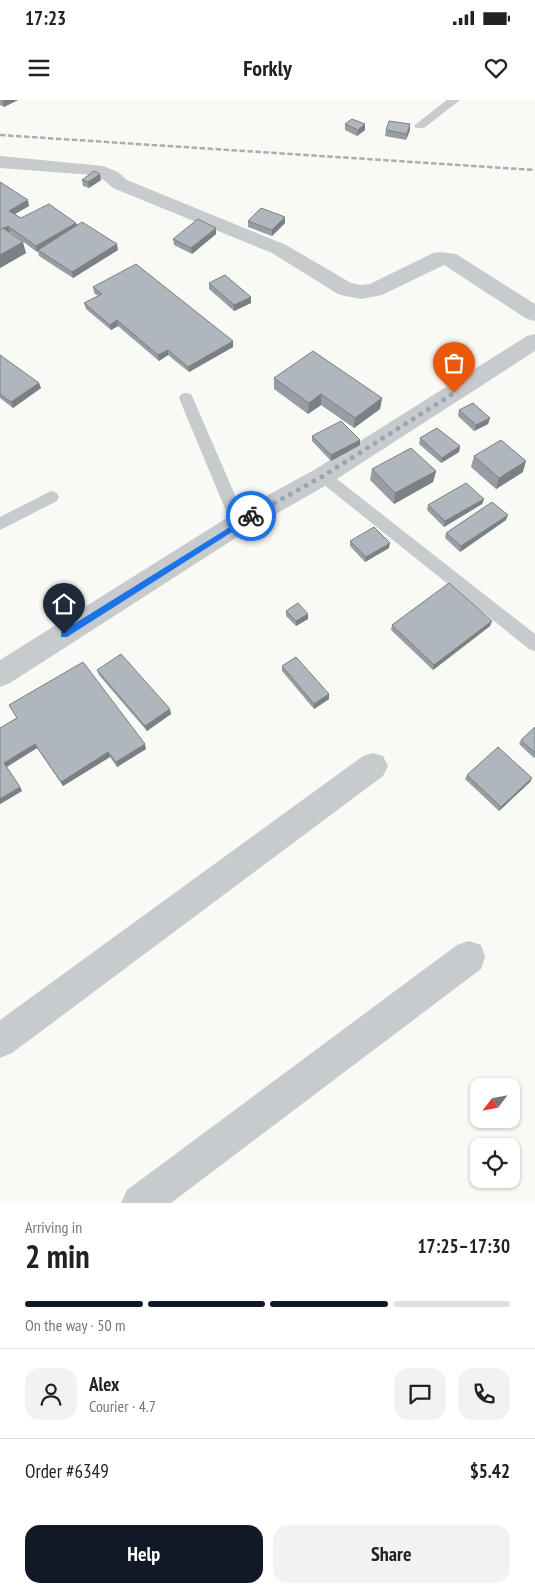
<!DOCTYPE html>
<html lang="en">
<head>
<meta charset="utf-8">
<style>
	:root { --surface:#fff; --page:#f2f2f2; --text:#222; --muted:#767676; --line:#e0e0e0; --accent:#111827 }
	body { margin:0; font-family:"PT Sans Narrow",sans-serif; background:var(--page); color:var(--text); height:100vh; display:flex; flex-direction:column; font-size:19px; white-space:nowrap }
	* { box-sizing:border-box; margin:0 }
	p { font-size:16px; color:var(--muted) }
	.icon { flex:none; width:28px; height:28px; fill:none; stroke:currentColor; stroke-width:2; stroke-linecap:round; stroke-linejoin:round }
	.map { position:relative; height:1103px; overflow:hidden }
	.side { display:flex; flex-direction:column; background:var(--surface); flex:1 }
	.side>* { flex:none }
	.needle { width:32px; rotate:238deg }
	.buttons { position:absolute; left:470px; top:978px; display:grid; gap:10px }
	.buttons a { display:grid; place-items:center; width:50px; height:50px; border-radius:10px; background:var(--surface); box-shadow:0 1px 4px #0004; font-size:25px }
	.pin { position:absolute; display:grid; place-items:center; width:42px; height:42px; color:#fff; margin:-51px -21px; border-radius:50% 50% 50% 0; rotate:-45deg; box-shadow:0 0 5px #0007 }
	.pin .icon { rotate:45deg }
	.courier { position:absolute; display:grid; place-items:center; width:50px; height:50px; margin:-25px; border:4px solid #1a73e8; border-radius:50%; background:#fff; color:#222; box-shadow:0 1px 6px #0007 }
	.overview em { font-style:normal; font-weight:700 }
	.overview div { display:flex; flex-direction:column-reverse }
	.overview { display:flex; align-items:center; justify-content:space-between; height:85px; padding:0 25px }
	h1 { font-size:32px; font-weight:700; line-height:38px }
	.bar { display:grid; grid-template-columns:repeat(4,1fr); gap:8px 5px; align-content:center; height:60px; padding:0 25px }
	.bar i { height:6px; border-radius:4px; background:var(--line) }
	.bar .active { background:var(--accent) }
	.bar p { grid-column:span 4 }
	.line { display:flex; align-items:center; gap:12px; padding:0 25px; border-top:1px solid var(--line) }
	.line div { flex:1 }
	.round { display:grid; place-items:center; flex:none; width:52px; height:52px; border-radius:15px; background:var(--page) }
	.cta { display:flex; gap:10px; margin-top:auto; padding:10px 25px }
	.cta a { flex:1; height:58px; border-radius:15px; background:var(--accent); color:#fff; font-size:20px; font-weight:700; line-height:58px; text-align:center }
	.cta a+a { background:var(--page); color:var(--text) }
	.status { display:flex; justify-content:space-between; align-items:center; height:35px; padding:0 25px; background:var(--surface); direction:ltr }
	.status svg { height:14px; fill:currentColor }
	header { display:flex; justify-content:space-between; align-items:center; height:65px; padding:0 25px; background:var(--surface); font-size:22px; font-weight:700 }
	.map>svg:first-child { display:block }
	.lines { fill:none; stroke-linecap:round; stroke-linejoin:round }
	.lane { fill:#c7cbce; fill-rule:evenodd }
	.street { fill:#c7cbce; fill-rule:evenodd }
	.rail { stroke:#a7adb3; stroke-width:2.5; stroke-dasharray:5.5 2.5; stroke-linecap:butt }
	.wall { fill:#969da3 }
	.shaded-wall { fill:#7a8084 }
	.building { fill:#afb7bd; stroke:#7a8084 }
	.route { fill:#1a73e8 }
	.done { stroke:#99a5af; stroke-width:5; stroke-dasharray:0 9 }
</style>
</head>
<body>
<div class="status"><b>17:23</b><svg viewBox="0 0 49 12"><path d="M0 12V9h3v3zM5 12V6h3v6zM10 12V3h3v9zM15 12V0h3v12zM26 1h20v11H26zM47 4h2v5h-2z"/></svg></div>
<header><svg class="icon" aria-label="menu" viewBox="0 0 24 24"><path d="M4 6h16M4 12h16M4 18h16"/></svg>Forkly<svg class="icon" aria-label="heart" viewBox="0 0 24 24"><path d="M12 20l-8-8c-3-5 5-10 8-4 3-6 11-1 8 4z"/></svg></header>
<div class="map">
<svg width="535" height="1103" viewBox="0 0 535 1103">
	<rect width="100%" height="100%" fill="#f9f9f6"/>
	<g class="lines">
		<!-- lane -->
		<g class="lane">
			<polygon points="447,0 460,0 424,28 416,28 414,26 416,24"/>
			<polygon points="186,293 191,294 193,298 247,423 245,427 239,429 233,427 231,423 179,298 181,294"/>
			<polygon points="323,370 328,372 535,534 535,551 529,549 318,380 315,376 318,372"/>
			<polygon points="51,391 57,393 59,397 57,401 0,430 0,417"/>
		</g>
		<!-- street -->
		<g class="street">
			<polygon points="0,56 103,66 118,72 127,80 286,145 351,183 361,185 370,184 433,153 440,152 456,154 535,204 535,221 527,219 444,165 382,195 361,199 345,196 338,194 272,153 113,88 104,80 93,75 0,68"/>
			<polygon points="535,234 535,251 332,382 248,430 10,583 0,587 0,560 230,416 314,370 527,236"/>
			<polygon points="373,653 383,656 388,666 383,676 12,953 0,958 0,920 363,656"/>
			<polygon points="469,841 481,845 485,857 481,869 171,1103 121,1103 127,1090 457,845"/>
		</g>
		<!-- rail -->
		<polyline class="rail" points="0,35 535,70"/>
	</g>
	<!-- wall -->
	<g class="wall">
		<polygon points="0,0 18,0 4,7 0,5"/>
		<polygon points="345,24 365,24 365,30 357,36 345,30"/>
		<polygon points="386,30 410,30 406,40 385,36"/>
		<polygon points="82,80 101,80 89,88 83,86"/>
		<polygon points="0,82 29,106 14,114 21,118 76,123 77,125 118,150 73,178 39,156 38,151 37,152 10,132 9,132 26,153 0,168"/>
		<polygon points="285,117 285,123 272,136 248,127 248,121"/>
		<polygon points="216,134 192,154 174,145 173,139"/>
		<polygon points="209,183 251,197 251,203 234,211 209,189"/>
		<polygon points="93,187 233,247 189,272 168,255 159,261 118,226 111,230 86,209 84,203 98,196 94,193"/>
		<polygon points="0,255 41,288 13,308 0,298"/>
		<polygon points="274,278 382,298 380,309 354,328 321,305 308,314 274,289"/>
		<polygon points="459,310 490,318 488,324 474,331 458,316"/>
		<polygon points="312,336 360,345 331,361 312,341"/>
		<polygon points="420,338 460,346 459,352 441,363 419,344"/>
		<polygon points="474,356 523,372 496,389 471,367"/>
		<polygon points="372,369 436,371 433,382 394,404 370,380"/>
		<polygon points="484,399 482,404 444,427 427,410 428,405"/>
		<polygon points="506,420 460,452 445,438 446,433"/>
		<polygon points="350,441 389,448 365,462 350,446"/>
		<polygon points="286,511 308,519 296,526 286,516"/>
		<polygon points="492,521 490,526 433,570 391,530 392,525"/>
		<polygon points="282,566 329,594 329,599 314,609 282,571"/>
		<polygon points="97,570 171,614 147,631 99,575"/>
		<polygon points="9,605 146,649 117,667 110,657 63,686 37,648 7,667 22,691 0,704 0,628 17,618"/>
		<polygon points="535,627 535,657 534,658 519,644 521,640"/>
		<polygon points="467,675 532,678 530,682 499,711 465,679"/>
	</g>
	<!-- shaded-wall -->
	<g class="shaded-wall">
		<polygon points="5,0 18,0 4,7 3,1"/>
		<polygon points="365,24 365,30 357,36 358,30"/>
		<polygon points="410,24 410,30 406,40 407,34"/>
		<polygon points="100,74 101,80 89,88 88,82"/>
		<polygon points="28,100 29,106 10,117 9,111"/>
		<polygon points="285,117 285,123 272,136 272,130"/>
		<polygon points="76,123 78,129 38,150 38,151 37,152 36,146"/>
		<polygon points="8,126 10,132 0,137 0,130"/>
		<polygon points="216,128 216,134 192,154 191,148"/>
		<polygon points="23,142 26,153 0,168 0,155"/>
		<polygon points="117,144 118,150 73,178 72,172"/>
		<polygon points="251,197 251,203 234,211 234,205"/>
		<polygon points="117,220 118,226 111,230 110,225"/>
		<polygon points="233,241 233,247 189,272 188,267"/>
		<polygon points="168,250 168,255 159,261 158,255"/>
		<polygon points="39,283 41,288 13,308 11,302"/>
		<polygon points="321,294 321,305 308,314 309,303"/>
		<polygon points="382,298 380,309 354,328 355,318"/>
		<polygon points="490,318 488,324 474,331 476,325"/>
		<polygon points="360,340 360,345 331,361 331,355"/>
		<polygon points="460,346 459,352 441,363 442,358"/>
		<polygon points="526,361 523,372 496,389 499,378"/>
		<polygon points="436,371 433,382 394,404 395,393"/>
		<polygon points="484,399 482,404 444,427 445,421"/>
		<polygon points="508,415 506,420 460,452 461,446"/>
		<polygon points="390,443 389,448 365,462 366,457"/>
		<polygon points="308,514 308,519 296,526 296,521"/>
		<polygon points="492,521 490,526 433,570 434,565"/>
		<polygon points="329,594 329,599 314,609 314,604"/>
		<polygon points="170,609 171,614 147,631 145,626"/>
		<polygon points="35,644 37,648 6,667 4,663"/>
		<polygon points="145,644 146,649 117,667 116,662"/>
		<polygon points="108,652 110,657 63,686 61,682"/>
		<polygon points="532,678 530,682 499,711 501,707"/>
		<polygon points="20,687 22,691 0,704 0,699"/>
	</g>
	<!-- building -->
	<g class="building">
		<polygon points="352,19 365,24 358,30 345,24"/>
		<polygon points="389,21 410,24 407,34 386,30"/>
		<polygon points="94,71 100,74 88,82 82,80"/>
		<polygon points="0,82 28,100 9,111 21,118 49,104 76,123 36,146 8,126 0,130"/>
		<polygon points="261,108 285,117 272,130 248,121"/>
		<polygon points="198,119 216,128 191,148 173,139"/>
		<polygon points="82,122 117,144 72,172 38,150"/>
		<polygon points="3,128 23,142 0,155 0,130"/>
		<polygon points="136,164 233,241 188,267 168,250 158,255 117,220 110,225 84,203 102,194 93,187"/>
		<polygon points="225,175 251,197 234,205 209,183"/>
		<polygon points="313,251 382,298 355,318 321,294 309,303 274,278"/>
		<polygon points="0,255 39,283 11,302 0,294"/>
		<polygon points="473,303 490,318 476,325 459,310"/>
		<polygon points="341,321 360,340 331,355 312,336"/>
		<polygon points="437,328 460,346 442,358 420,338"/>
		<polygon points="501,340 526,361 499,378 474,356"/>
		<polygon points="411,348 436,371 395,393 372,369"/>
		<polygon points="466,383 484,399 445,421 428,405"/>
		<polygon points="492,402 508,415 461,446 446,433"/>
		<polygon points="374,427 390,443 366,457 350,441"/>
		<polygon points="449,483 492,521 434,565 392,525"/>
		<polygon points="298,503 308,514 296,521 286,511"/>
		<polygon points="121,554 170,609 145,626 97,570"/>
		<polygon points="296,557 329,594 314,604 282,566"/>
		<polygon points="83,562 145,644 116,662 108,652 61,682 35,644 4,663 20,687 0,699 0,628 17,618 9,605"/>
		<polygon points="535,627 535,653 521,640"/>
		<polygon points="498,647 532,678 501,707 467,675"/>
	</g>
	<!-- route -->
	<polygon class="route" points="251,414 255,416 254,418 67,537 61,537 61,532"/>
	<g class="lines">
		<!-- done -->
		<polyline class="done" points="251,416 323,376 454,293"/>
	</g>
</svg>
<div class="buttons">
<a><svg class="needle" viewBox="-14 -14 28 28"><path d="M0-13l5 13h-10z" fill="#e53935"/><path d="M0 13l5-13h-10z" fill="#767676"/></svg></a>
<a><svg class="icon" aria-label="locate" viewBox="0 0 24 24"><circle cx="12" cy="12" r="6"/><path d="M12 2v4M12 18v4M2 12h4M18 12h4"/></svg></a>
</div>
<div class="pin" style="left:454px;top:293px;background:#ea580c"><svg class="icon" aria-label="bag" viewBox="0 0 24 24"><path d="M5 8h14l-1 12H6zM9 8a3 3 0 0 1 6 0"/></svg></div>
<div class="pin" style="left:64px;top:534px;background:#1f2937"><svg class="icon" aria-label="home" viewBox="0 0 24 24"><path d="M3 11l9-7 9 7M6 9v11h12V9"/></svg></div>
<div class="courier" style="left:251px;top:416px"><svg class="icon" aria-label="bike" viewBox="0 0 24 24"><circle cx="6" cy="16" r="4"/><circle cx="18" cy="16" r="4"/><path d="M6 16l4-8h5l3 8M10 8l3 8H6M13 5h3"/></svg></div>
</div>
<section class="side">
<div class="overview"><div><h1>2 min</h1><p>Arriving in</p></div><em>17:25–17:30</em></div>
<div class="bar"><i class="active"></i><i class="active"></i><i class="active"></i><i></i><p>On the way · 50 m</p></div>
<div class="line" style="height:90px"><a class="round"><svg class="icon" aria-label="person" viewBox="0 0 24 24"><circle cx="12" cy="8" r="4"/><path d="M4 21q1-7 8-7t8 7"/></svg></a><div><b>Alex</b><p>Courier · 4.7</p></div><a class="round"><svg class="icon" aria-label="chat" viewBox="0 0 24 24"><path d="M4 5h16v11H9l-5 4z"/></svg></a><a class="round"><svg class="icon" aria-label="phone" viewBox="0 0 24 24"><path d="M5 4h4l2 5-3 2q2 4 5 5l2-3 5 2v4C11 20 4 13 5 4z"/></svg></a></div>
<div class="line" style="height:65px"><div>Order #6349</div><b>$5.42</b></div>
<div class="cta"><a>Help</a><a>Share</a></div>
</section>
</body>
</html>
